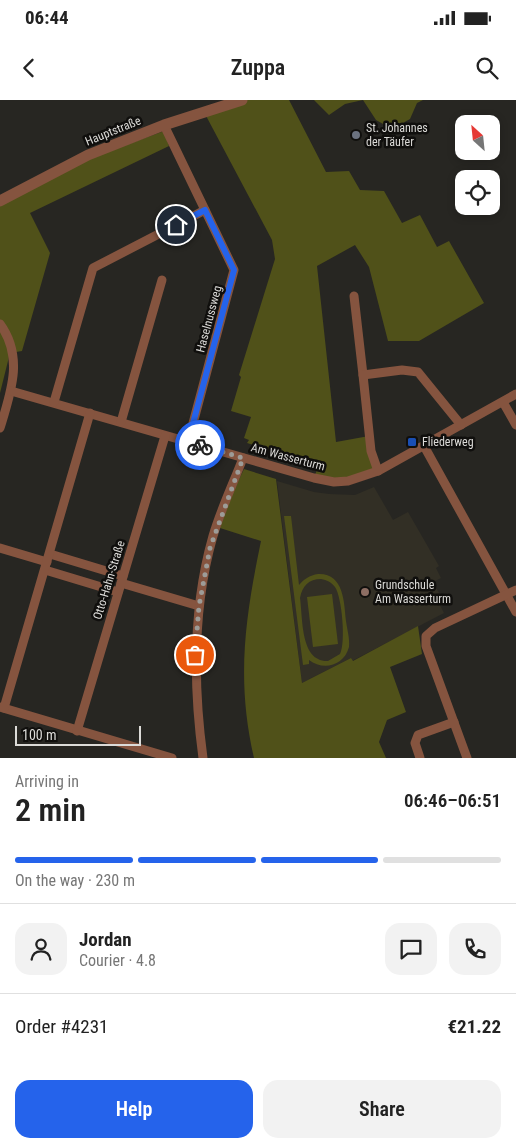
<!DOCTYPE html>
<html lang="en">
<head>
<meta charset="utf-8">
<style>
	:root { --surface:#fff; --page:#f2f2f2; --text:#222; --muted:#767676; --line:#e0e0e0; --accent:#2563eb }
	body { margin:0; font-family:"Roboto Condensed",sans-serif; background:var(--page); color:var(--text); height:100vh; display:flex; flex-direction:column; font-size:19px; white-space:nowrap }
	* { box-sizing:border-box; margin:0 }
	p { font-size:16px; color:var(--muted) }
	.icon { flex:none; width:28px; height:28px; fill:none; stroke:currentColor; stroke-width:2; stroke-linecap:round; stroke-linejoin:round }
	.map { position:relative; height:658px; overflow:hidden }
	.details { display:flex; flex-direction:column; background:var(--surface); flex:1 }
	.details>* { flex:none }
	.needle { width:32px; rotate:333deg }
	.buttons { position:absolute; left:455px; top:15px; display:grid; gap:10px }
	.buttons a { display:grid; place-items:center; width:45px; height:45px; border-radius:10px; background:var(--surface); box-shadow:0 2px 8px #0003; font-size:25px }
	.scale { position:absolute; left:15px; bottom:12px; width:126px; box-sizing:border-box; padding-left:5px; border:2px solid #dcdbd8; border-top:0; font-size:14px; line-height:18px; white-space:nowrap; color:#dcdbd8; -webkit-text-stroke:4px #100f0d; paint-order:stroke }
	.pin { position:absolute; display:grid; place-items:center; width:42px; height:42px; color:#fff; margin:-21px; border:2px solid #fff; border-radius:50%; box-shadow:0 1px 5px #0007 }
	.courier { position:absolute; display:grid; place-items:center; width:50px; height:50px; margin:-25px; border:4px solid #2563eb; border-radius:50%; background:#fff; color:#222; box-shadow:0 1px 6px #0007 }
	.head em { font-style:normal; font-weight:600 }
	.head div { display:flex; flex-direction:column-reverse }
	.head { display:flex; align-items:center; justify-content:space-between; height:85px; padding:0 15px }
	h1 { font-size:32px; font-weight:600; line-height:38px }
	.bar { display:grid; grid-template-columns:repeat(4,1fr); gap:8px 5px; align-content:center; height:60px; padding:0 15px }
	.bar i { height:6px; border-radius:4px; background:var(--line) }
	.bar .on { background:var(--accent) }
	.bar p { grid-column:span 4 }
	.line { display:flex; align-items:center; gap:12px; padding:0 15px; border-top:1px solid var(--line) }
	.line div { flex:1 }
	.round { display:grid; place-items:center; flex:none; width:52px; height:52px; border-radius:15px; background:var(--page) }
	.cta { display:flex; gap:10px; margin-top:auto; padding:10px 15px }
	.cta a { flex:1; height:58px; border-radius:15px; background:var(--accent); color:#fff; font-size:20px; font-weight:600; line-height:58px; text-align:center }
	.cta a+a { background:var(--page); color:var(--text) }
	.status { display:flex; justify-content:space-between; align-items:center; height:35px; padding:0 25px; background:var(--surface); direction:ltr }
	.status svg { height:14px; fill:currentColor }
	header { display:flex; justify-content:space-between; align-items:center; height:65px; padding:0 15px; background:var(--surface); font-size:22px; font-weight:600 }
	.map>svg:first-child { display:block }
	.built { fill:#322f25 }
	.green { fill:#505119; fill-rule:evenodd }
	.lines { fill:none; stroke-linecap:round; stroke-linejoin:round }
	.minor { stroke:#85543f; stroke-width:9 }
	.tertiary { stroke:#85543f; stroke-width:11 }
	.done { stroke:#9d9c98; stroke-width:5; stroke-dasharray:0 9 }
	.route { stroke:#2563eb; stroke-width:6 }
	.worship-dot { fill:#6b7280; stroke:#100f0d; stroke-width:2 }
	.transit-dot { fill:#1a4fb4; stroke:#100f0d; stroke-width:2 }
	.education-dot { fill:#8d6e63; stroke:#100f0d; stroke-width:2 }
	.labels { text-anchor:middle; stroke-width:5; stroke-linejoin:round; paint-order:stroke }
	.poi-label { font-size:12px; fill:#dcdbd8; stroke:#100f0d; text-anchor:start }
	.street-label { font-size:12px; fill:#dcdbd8; stroke:#100f0d }
</style>
</head>
<body>
<div class="status"><b>06:44</b><svg viewBox="0 0 49 12"><path d="M0 12V9h3v3zM5 12V6h3v6zM10 12V3h3v9zM15 12V0h3v12zM26 1h20v11H26zM47 4h2v5h-2z"/></svg></div>
<header><svg class="icon" aria-label="back" viewBox="0 0 24 24"><path d="M15 5l-7 7 7 7"/></svg>Zuppa<svg class="icon" aria-label="search" viewBox="0 0 24 24"><circle cx="10" cy="10" r="6"/><path d="M15 15l6 6"/></svg></header>
<div class="map">
<svg width="516" height="658" viewBox="0 0 516 658">
	<rect width="100%" height="100%" fill="#272622"/>
	<!-- built -->
	<polygon class="built" points="277,381 314,392 329,394 355,395 374,387 393,420 408,412 439,466 436,468 441,478 433,482 444,502 440,505 444,513 352,561 351,558 302,583"/>
	<!-- green -->
	<g class="green">
		<polygon points="242,0 289,0 326,72 349,71 360,90 384,91 402,123 420,115 437,147 449,141 484,203 419,241 388,241 369,167 355,145 317,166 336,342 369,336 378,371 348,381 314,378 319,364 247,343 249,340 244,338 251,317 231,311 241,277 239,275 275,159 272,140 204,12"/>
		<polygon points="314,0 423,0 417,3 410,19 392,29 376,20 363,0 345,4 329,15"/>
		<polygon points="164,31 169,46 30,113 50,153 22,251 10,253 0,293 0,105 91,58"/>
		<path d="M 244,369 L 276,379 L 302,583 L 351,558 L 353,561 L 418,526 L 422,554 L 390,567 L 406,612 L 387,620 L 379,642 L 386,658 L 254,658 C 236,580 245,518 261,441 L 220,428 L 231,396 Z"/>
		<path d="M 284,416 L 291,416 L 299,485 C 303,480 310,475 318,474 C 344,473 344,502 346,521 C 347,529 350,539 349,547 C 344,566 323,571 309,560 L 309,564 L 303,565 ZM 321,479 C 327,480 331,482 335,487 C 342,497 346,543 340,554 L 328,561 C 300,562 303,518 300,498 C 302,486 309,479 321,479 Z"/>
		<polygon points="332,494 338,544 313,547 307,497"/>
	</g>
	<g class="lines">
		<!-- minor -->
		<g class="minor">
			<polyline points="164,25 234,170 188,342"/>
			<polyline points="354,196 363,275"/>
			<path d="M 0,224 C 24,257 11,292 0,328"/>
			<polyline points="11,291 314,378 334,382 348,381 378,371 516,294"/>
			<polyline points="54,302 93,168 205,110"/>
			<polyline points="503,302 516,325"/>
			<polyline points="121,322 162,180"/>
			<polyline points="424,346 516,512"/>
			<polyline points="378,371 371,351 363,275 402,270 418,272 461,325"/>
			<polyline points="0,448 47,462"/>
			<polyline points="50,454 123,476"/>
			<polyline points="45,470 118,492"/>
			<polyline points="121,483 199,506"/>
			<polyline points="0,607 172,658"/>
			<polyline points="4,608 90,313"/>
			<polyline points="77,631 165,336"/>
			<path d="M 203,658 C 193,584 192,509 213,436 C 221,409 233,384 243,358"/>
			<polyline points="420,658 415,643 418,635 454,622"/>
			<polyline points="467,658 426,546 426,536 435,528 516,490"/>
		</g>
		<!-- tertiary -->
		<polyline class="tertiary" points="0,101 88,55 164,25 242,0"/>
	</g>
	<g class="lines">
		<!-- done -->
		<polyline class="done" points="195,555 199,506 210,448 243,358 200,345"/>
		<!-- route -->
		<polyline class="route" points="176,125 205,110 234,170 188,342 200,345"/>
	</g>
	<!-- markers -->
	<circle class="worship-dot" cx="356" cy="35" r="5"/>
	<rect class="transit-dot" x="407" y="337" width="10" height="10" rx="2.5"/>
	<circle class="education-dot" cx="365" cy="492" r="5"/>
	<g class="labels">
		<!-- poi labels -->
		<g class="poi-label">
			<text x="366" y="32">St. Johannes<tspan x="366" dy="14">der Täufer</tspan></text>
			<text x="422" y="346">Fliederweg</text>
			<text x="375" y="489">Grundschule<tspan x="375" dy="14">Am Wasserturm</tspan></text>
		</g>
		<!-- street labels -->
		<g class="street-label">
			<text transform="translate(113 31) rotate(-22)" y="4">Hauptstraße</text>
			<text transform="translate(209 219) rotate(-75)" y="4">Haselnussweg</text>
			<text transform="translate(288 357) rotate(15)" y="4">Am Wasserturm</text>
			<text transform="translate(109 480) rotate(-73)" y="4">Otto-Hahn-Straße</text>
		</g>
	</g>
</svg>
<div class="buttons">
<a><svg class="needle" viewBox="-14 -14 28 28"><path d="M0-13l5 13h-10z" fill="#e53935"/><path d="M0 13l5-13h-10z" fill="#767676"/></svg></a>
<a><svg class="icon" aria-label="locate" viewBox="0 0 24 24"><circle cx="12" cy="12" r="6"/><path d="M12 2v4M12 18v4M2 12h4M18 12h4"/></svg></a>
</div>
<div class="scale">100 m</div>
<div class="pin" style="left:195px;top:555px;background:#ea580c"><svg class="icon" aria-label="bag" viewBox="0 0 24 24"><path d="M5 8h14l-1 12H6zM9 8a3 3 0 0 1 6 0"/></svg></div>
<div class="pin" style="left:176px;top:125px;background:#1f2937"><svg class="icon" aria-label="home" viewBox="0 0 24 24"><path d="M3 11l9-7 9 7M6 9v11h12V9"/></svg></div>
<div class="courier" style="left:200px;top:345px"><svg class="icon" aria-label="bike" viewBox="0 0 24 24"><circle cx="6" cy="16" r="4"/><circle cx="18" cy="16" r="4"/><path d="M6 16l4-8h5l3 8M10 8l3 8H6M13 5h3"/></svg></div>
</div>
<section class="details">
<div class="head"><div><h1>2 min</h1><p>Arriving in</p></div><em>06:46–06:51</em></div>
<div class="bar"><i class="on"></i><i class="on"></i><i class="on"></i><i></i><p>On the way · 230 m</p></div>
<div class="line" style="height:90px"><a class="round"><svg class="icon" aria-label="person" viewBox="0 0 24 24"><circle cx="12" cy="8" r="4"/><path d="M4 21q1-7 8-7t8 7"/></svg></a><div><b>Jordan</b><p>Courier · 4.8</p></div><a class="round"><svg class="icon" aria-label="chat" viewBox="0 0 24 24"><path d="M4 5h16v11H9l-5 4z"/></svg></a><a class="round"><svg class="icon" aria-label="phone" viewBox="0 0 24 24"><path d="M5 4h4l2 5-3 2q2 4 5 5l2-3 5 2v4C11 20 4 13 5 4z"/></svg></a></div>
<div class="line" style="height:65px"><div>Order #4231</div><b>€21.22</b></div>
<div class="cta"><a>Help</a><a>Share</a></div>
</section>
</body>
</html>
